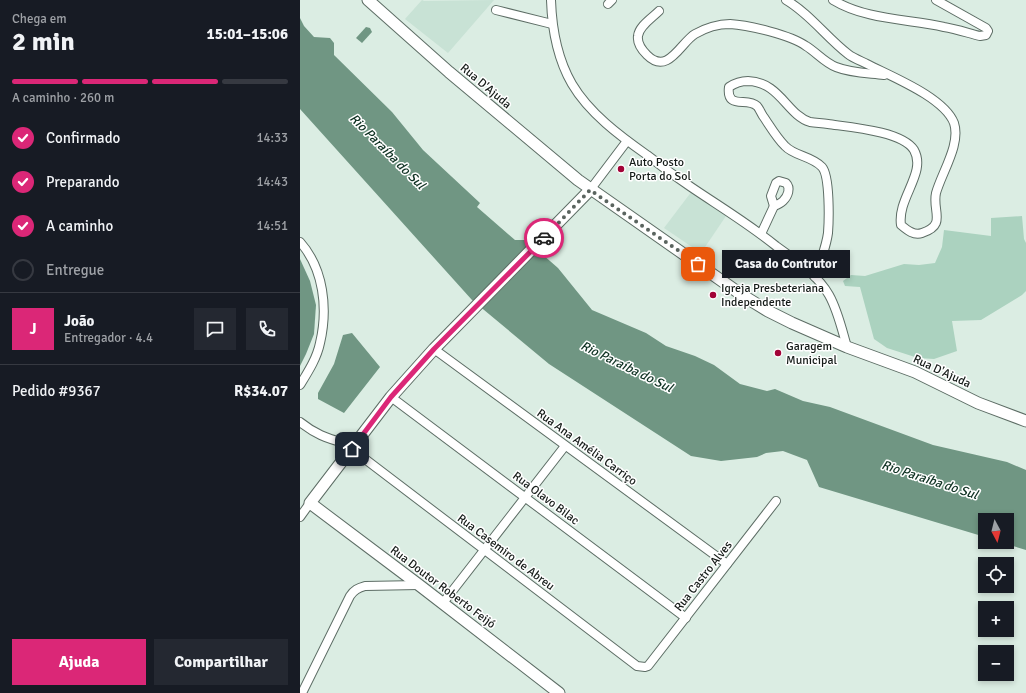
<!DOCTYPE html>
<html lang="pt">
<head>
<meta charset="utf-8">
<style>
	:root { --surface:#171b24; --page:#242831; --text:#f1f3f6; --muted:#9ea1a6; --line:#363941; --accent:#db2777 }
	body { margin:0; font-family:Signika,sans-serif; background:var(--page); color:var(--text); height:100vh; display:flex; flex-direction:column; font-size:15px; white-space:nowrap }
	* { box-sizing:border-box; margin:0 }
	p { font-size:13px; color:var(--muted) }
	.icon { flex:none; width:22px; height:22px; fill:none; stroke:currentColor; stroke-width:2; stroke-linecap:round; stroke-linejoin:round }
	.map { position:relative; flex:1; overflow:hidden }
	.side { display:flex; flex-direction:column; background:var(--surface); width:300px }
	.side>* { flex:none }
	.needle { width:26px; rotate:173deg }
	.fabs { position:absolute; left:678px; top:513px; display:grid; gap:8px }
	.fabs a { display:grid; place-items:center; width:36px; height:36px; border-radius:0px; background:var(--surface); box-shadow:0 2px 6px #0003; font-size:20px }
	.pin { position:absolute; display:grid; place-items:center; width:34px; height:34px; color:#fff; margin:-17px; border-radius:8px; box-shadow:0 2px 6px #0006 }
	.courier { position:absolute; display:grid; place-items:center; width:40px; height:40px; margin:-20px; border:3px solid #db2777; border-radius:50%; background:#fff; color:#222; box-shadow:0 1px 5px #0007 }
	.bubble { position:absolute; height:28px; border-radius:0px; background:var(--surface); box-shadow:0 2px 6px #0003; font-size:13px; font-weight:700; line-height:28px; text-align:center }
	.head em { font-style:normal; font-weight:700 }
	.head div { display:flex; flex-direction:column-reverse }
	.head { display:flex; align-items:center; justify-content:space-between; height:68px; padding:0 12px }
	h1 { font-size:26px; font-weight:700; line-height:30px }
	.bar { display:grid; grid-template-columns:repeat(4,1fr); gap:6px 4px; align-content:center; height:48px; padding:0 12px }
	.bar i { height:5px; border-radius:3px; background:var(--line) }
	.bar .current { background:var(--accent) }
	.bar p { grid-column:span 4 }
	.line { display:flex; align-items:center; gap:10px; padding:0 12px; border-top:1px solid var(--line) }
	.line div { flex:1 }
	.round { display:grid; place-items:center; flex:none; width:42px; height:42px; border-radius:0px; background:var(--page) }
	ol { padding:0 12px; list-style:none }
	li { display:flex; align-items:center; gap:12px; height:44px }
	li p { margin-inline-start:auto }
	li .icon { padding:4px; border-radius:50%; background:var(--accent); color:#fff; stroke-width:4 }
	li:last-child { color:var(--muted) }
	li i { width:22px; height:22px; border:2px solid var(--line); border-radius:50% }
	.cta { display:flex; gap:8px; margin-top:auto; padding:8px 12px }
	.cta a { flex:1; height:46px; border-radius:0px; background:var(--accent); color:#fff; font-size:16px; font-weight:700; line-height:46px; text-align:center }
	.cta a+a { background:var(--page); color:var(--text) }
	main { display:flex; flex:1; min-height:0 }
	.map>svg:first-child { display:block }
	.built { fill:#c8e2d5 }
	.green { fill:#abd2bf }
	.water { fill:#709683 }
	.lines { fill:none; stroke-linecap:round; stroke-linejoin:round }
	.minor-casing { stroke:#5d6d65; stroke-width:10 }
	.major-casing { stroke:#5d6d65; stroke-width:13 }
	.minor { stroke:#fff; stroke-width:8 }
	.major { stroke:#fff; stroke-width:11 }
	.done { stroke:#5a645f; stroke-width:4; stroke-dasharray:0 7.2 }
	.route { stroke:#db2777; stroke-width:5 }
	.poi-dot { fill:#a20337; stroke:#fff; stroke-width:1.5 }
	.labels { text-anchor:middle; stroke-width:3; stroke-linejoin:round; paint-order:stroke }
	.street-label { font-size:12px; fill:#151b18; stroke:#fff }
	.poi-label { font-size:12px; fill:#151b18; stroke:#fff; text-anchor:start }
	.water-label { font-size:13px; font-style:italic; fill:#0f3223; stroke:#fff }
</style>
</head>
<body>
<main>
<section class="side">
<div class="head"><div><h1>2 min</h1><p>Chega em</p></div><em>15:01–15:06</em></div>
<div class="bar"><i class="current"></i><i class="current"></i><i class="current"></i><i></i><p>A caminho · 260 m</p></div>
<ol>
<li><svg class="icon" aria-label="check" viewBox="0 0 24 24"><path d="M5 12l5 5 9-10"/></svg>Confirmado<p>14:33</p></li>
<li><svg class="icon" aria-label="check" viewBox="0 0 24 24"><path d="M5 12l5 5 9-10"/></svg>Preparando<p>14:43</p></li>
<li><svg class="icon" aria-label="check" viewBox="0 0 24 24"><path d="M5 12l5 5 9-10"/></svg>A caminho<p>14:51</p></li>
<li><i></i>Entregue</li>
</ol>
<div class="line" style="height:72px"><b class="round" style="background:var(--accent);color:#fff">J</b><div><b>João</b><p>Entregador · 4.4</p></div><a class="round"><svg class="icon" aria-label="chat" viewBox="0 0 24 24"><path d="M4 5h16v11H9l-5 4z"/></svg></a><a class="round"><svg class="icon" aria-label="phone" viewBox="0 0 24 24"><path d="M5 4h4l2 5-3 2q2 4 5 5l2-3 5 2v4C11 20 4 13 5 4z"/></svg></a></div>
<div class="line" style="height:52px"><div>Pedido #9367</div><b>R$34.07</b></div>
<div class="cta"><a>Ajuda</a><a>Compartilhar</a></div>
</section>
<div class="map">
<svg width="726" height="693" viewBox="0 0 726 693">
	<rect width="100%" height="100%" fill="#dbede3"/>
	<!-- built -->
	<g class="built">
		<polygon points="122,0 124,1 194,0 148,53 105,19"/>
		<polygon points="392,191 426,216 401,253 364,228"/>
	</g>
	<!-- green -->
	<polygon class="green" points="722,216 724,239 726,243 726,291 722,295 681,320 652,321 657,351 634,359 618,358 587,348 574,339 560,287 545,286 543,281 551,275 565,276 604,264 619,265 635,263 642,247 644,230 691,236 691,218"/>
	<!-- water -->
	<g class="water">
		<polygon points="0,18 4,26 14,37 30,38 34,43 34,55 92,112 123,150 180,203 177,207 215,240 226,240 258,268 292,310 346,333 366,346 395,356 414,365 440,384 467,391 475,389 503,401 530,407 633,445 707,462 726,470 726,550 700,542 707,542 707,520 685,520 685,537 519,487 507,460 483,451 466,453 457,457 421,461 391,456 249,364 172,300 0,109"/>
		<polygon points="66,27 70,28 72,32 62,43 56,38"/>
		<polygon points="0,259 10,281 16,305 14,334 6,354 0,366"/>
		<polygon points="52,333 80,367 44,413 18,399 18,393 34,364 43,335"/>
	</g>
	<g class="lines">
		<defs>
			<g id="minor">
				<path d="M 251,0 C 252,30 257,58 272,84 C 289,113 320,136 347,155 C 361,166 376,177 391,187 C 419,206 449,224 476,246 C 495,260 517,274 529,295 C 538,311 542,330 547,347"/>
				<path d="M 486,0 C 510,14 526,37 548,54 C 553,58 561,61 567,64 C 590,76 644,97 654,123 C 661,144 642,172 636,193 C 632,211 647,225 622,233 C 614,236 607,230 601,225 C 597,198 627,173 614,150 C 602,131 548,127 528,124 C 522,123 516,123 510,122 C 487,115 480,82 448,81 C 441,81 435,83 429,87 C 426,110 447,97 457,106 C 459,108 461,113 463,116 C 470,126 476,137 485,146 C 494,156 512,156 522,167 C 530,176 529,220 528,233 C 526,248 520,262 515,277"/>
				<path d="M 533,0 C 566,20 608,19 644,27 C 656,29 668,33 680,36 L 686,35 L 688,31 L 686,28 L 636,0"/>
				<polyline points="308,4 312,0"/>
				<polyline points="196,10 252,24"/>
				<path d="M 359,11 C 352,18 339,26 338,36 C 337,43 342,50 347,55 C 368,76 381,42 395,34 C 405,28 419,24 430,24 C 448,25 491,35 506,46 C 516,52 525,63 536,67 C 551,73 568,73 584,75"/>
				<path d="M 479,181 L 486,183 C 491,188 488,196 483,201 C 481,203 477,205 474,206 L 471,196 L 476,183 Z"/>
				<polyline points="290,190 327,141"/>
				<polyline points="461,234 474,206"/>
				<path d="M 0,242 C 24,269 28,309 20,343 C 17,358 8,372 0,385"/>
				<polyline points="134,349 427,564"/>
				<polyline points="91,397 386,618"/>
				<path d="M 0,422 C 15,434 26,438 44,443 L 337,666 L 345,667 L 348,666 L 476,501"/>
				<polyline points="0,517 10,503"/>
				<polyline points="143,603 265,446"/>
				<path d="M 2,693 L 50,596 C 54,590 58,588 65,586 L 119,585"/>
			</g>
			<g id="major">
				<polyline points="68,0 149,72 278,180 442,295 468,311 492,323 547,347 615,372 678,403 726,421"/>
				<polyline points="259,693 119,585 10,503 91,397 134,349 290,190"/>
			</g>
		</defs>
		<!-- minor casing -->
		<use href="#minor" class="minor-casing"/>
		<!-- major casing -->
		<use href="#major" class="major-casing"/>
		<!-- minor -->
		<use href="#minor" class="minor"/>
		<!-- major -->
		<use href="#major" class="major"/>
	</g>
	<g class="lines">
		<!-- done -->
		<polyline class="done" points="244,238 290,190 398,264"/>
		<!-- route -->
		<polyline class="route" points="52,449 91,397 134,349 244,238"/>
	</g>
	<!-- markers -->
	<g class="poi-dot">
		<circle cx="321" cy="169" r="4"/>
		<circle cx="413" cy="295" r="4"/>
		<circle cx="478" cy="353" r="4"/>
	</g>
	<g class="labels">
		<!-- street labels -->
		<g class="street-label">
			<text transform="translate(186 86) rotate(40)" y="4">Rua D'Ajuda</text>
			<text transform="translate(642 371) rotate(25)" y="4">Rua D'Ajuda</text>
			<text transform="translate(287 447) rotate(36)" y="4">Rua Ana Amélia Carriço</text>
			<text transform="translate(246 498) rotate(37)" y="4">Rua Olavo Bilac</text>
			<text transform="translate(206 552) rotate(37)" y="4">Rua Casemiro de Abreu</text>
			<text transform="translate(403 576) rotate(-52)" y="4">Rua Castro Alves</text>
			<text transform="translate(143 587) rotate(37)" y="4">Rua Doutor Roberto Feijó</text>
		</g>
		<!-- poi labels -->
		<g class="poi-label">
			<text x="329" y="166">Auto Posto<tspan x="329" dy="14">Porta do Sol</tspan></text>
			<text x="421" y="292">Igreja Presbeteriana<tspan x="421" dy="14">Independente</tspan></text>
			<text x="486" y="350">Garagem<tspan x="486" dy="14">Municipal</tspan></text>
		</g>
		<!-- water labels -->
		<g class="water-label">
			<text transform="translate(88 151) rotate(45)" y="5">Rio Paraíba do Sul</text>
			<text transform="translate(327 366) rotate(26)" y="5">Rio Paraíba do Sul</text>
			<text transform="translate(630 479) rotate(18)" y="5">Rio Paraíba do Sul</text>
		</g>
	</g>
</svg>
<div class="fabs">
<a><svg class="needle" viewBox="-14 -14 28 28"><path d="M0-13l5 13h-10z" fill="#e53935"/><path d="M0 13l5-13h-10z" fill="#9ea1a6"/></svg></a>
<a><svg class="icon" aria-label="locate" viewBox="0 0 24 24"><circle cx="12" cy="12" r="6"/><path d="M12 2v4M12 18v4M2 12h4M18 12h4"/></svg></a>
<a>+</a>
<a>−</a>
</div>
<div class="pin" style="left:398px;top:264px;background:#ea580c"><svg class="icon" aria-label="bag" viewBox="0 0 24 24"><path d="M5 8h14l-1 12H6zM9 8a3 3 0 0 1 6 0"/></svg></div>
<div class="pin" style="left:52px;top:449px;background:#1f2937"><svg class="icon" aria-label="home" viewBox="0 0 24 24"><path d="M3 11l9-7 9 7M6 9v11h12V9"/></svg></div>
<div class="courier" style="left:244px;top:238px"><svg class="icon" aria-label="car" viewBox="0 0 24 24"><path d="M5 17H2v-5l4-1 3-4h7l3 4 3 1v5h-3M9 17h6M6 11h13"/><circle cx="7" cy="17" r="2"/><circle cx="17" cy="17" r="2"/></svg></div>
<div class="bubble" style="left:422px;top:250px;width:128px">Casa do Contrutor</div>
</div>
</main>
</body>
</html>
